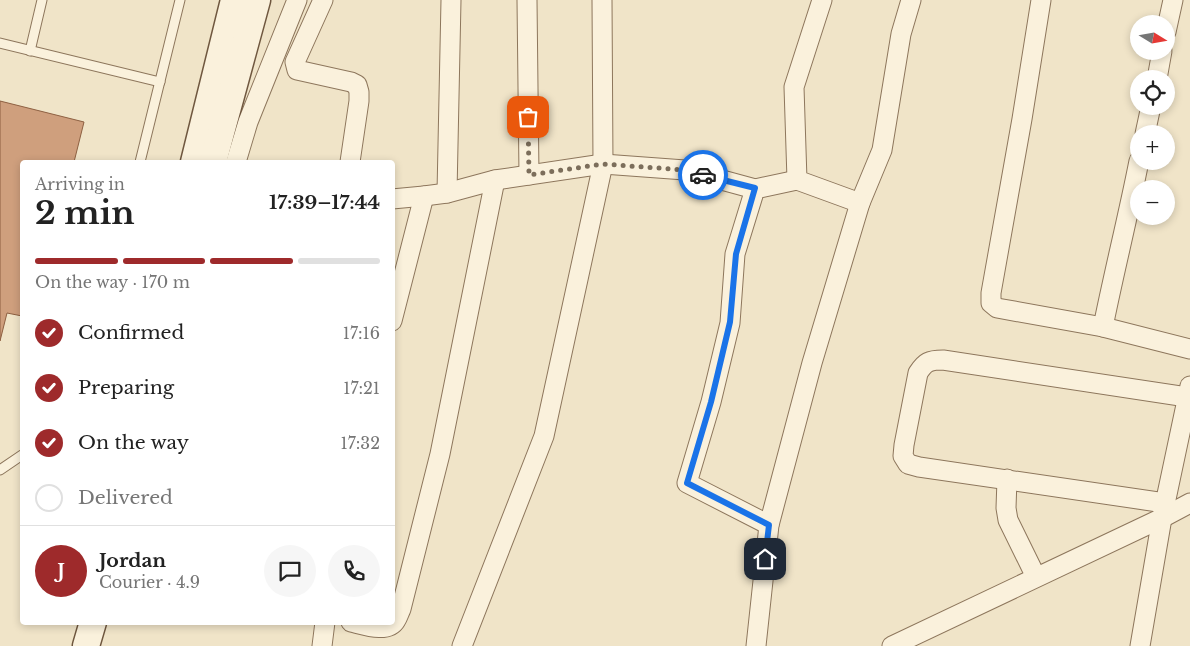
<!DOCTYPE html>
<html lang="en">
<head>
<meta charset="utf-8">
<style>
	:root { --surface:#fff; --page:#f6f6f6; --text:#222; --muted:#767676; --line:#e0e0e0; --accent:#9e2a2b }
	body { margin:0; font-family:"Libre Baskerville",serif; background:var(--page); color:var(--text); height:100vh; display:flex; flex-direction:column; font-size:19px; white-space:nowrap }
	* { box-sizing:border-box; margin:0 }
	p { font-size:16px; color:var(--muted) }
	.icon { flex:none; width:28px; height:28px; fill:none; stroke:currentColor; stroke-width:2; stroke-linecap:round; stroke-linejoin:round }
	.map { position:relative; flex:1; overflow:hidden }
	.side { position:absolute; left:20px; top:160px; width:375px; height:465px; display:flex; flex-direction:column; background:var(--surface); border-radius:5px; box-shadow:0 2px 8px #0003 }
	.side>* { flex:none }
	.needle { width:32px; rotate:101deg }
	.controls { position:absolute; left:1130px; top:15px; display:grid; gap:10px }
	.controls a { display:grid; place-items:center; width:45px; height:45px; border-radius:50%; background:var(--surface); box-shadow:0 2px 8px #0003; font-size:25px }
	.pin { position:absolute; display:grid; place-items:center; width:42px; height:42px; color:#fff; margin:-21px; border-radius:10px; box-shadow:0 2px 8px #0006 }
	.courier { position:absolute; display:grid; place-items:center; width:50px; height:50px; margin:-25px; border:4px solid #1a73e8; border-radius:50%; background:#fff; color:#222; box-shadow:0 1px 6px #0007 }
	.head em { font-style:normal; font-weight:700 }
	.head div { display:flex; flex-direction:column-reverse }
	.head { display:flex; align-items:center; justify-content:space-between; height:85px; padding:0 15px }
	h1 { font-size:32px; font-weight:700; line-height:38px }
	.bar { display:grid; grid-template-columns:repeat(4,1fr); gap:8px 5px; align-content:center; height:60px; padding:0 15px }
	.bar i { height:6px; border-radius:4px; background:var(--line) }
	.bar .on { background:var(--accent) }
	.bar p { grid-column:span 4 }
	.line { display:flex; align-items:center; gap:12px; padding:0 15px; border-top:1px solid var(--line) }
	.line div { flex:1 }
	.round { display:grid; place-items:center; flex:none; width:52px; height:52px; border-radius:26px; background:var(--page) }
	ol { padding:0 15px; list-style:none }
	li { display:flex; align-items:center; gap:15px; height:55px }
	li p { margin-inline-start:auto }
	li .icon { padding:5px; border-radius:50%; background:var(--accent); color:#fff; stroke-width:4 }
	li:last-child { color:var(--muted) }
	li i { width:28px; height:28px; border:2px solid var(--line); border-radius:50% }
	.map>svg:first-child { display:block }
	.building { fill:#cf9f7d; stroke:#8d5f41 }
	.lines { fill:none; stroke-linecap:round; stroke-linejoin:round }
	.lane-casing { stroke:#8d765c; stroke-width:11 }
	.street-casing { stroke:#8d765c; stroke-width:21 }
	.secondary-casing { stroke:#6f573f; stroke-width:29 }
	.lane { stroke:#faf1dc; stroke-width:9 }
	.street { stroke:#faf1dc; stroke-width:19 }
	.secondary { stroke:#faf1dc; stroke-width:26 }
	.done { stroke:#7c6e5b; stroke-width:5; stroke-dasharray:0 9 }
	.route { stroke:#1a73e8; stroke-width:6 }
</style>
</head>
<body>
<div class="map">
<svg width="1190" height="646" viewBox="0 0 1190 646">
	<rect width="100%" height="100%" fill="#f0e4c8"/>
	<!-- building -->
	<polygon class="building" points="0,101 84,122 74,162 22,162 22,316 7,313 0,341"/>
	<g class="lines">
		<defs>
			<g id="lane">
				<polyline points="0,43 160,82"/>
				<polyline points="30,51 42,0"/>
				<polyline points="140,162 180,0"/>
				<polyline points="0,470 22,455"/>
			</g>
			<g id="street">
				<polyline points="323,0 295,62 297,70 351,82 357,85 359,92 359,101 350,162"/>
				<polyline points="527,0 529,175"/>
				<polyline points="1041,0 1022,119 991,293 991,303 997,308 1103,327"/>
				<polyline points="1166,32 1173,0"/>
				<polyline points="1157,79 1162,51"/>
				<polyline points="1145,134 1151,106"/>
				<path d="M 1139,161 C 1128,217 1114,272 1103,327 L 1190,349"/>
				<polyline points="236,162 248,122 297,0"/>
				<polyline points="447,193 451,0"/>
				<polyline points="392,199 424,196 447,193 495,180 603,164 685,170 755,189"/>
				<polyline points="860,203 882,150 901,34 911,0"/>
				<polyline points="392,321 424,196"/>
				<polyline points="1007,479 1006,508 1008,520 1036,577"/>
				<path d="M 1165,503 L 919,467 L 908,464 L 903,456 L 904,445 L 918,373 C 925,362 929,360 943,360 L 1187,397"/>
				<polyline points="769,525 687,483 711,402 730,323 735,254 755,189 797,180"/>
				<path d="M 351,622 C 364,625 388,634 396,620 C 398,617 399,613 401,609 L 440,454 L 495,180"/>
				<polyline points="322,646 325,622"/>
				<polyline points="462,646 544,436 603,164 602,0"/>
				<polyline points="756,646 769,525 812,363 860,203 797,180 794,87 822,0"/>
				<polyline points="892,646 1162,518 1190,503"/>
				<polyline points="1140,646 1162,518 1190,386"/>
			</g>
			<g id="secondary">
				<polyline points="194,162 234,0"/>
				<polyline points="213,162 257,0"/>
				<polyline points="86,646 93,622"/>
			</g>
		</defs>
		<!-- lane casing -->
		<use href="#lane" class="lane-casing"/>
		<!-- street casing -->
		<use href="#street" class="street-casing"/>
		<!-- secondary casing -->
		<use href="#secondary" class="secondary-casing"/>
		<!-- lane -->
		<use href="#lane" class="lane"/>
		<!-- street -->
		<use href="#street" class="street"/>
		<!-- secondary -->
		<use href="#secondary" class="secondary"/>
	</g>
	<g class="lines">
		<!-- done -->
		<polyline class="done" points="528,117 529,175 603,164 685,170 703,175"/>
		<!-- route -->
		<polyline class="route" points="703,175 755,188 736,254 730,322 711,402 687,483 769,525 765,559"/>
	</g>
</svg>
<div class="controls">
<a><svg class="needle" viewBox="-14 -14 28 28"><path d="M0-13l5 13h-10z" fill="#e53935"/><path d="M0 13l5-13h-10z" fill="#767676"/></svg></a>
<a><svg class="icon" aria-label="locate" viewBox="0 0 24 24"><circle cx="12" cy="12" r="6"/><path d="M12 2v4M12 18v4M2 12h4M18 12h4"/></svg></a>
<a>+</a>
<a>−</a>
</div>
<div class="pin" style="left:528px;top:117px;background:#ea580c"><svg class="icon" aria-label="bag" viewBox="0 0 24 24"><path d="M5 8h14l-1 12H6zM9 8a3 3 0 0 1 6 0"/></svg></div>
<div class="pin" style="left:765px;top:559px;background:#1f2937"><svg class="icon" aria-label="home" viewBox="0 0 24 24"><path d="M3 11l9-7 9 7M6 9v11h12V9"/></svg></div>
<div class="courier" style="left:703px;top:175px"><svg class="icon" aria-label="car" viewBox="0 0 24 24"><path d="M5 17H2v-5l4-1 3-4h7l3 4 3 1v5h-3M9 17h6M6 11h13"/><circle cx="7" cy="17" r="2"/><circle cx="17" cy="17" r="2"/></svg></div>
<section class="side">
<div class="head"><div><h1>2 min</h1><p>Arriving in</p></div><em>17:39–17:44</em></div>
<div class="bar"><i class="on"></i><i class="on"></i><i class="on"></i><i></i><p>On the way · 170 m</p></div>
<ol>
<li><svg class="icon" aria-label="check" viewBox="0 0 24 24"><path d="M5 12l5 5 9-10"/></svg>Confirmed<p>17:16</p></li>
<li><svg class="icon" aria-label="check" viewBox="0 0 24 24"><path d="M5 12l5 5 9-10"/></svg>Preparing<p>17:21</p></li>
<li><svg class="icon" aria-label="check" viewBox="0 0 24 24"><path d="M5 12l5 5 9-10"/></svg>On the way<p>17:32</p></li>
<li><i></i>Delivered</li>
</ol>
<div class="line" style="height:90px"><b class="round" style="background:var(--accent);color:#fff">J</b><div><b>Jordan</b><p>Courier · 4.9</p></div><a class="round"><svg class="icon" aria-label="chat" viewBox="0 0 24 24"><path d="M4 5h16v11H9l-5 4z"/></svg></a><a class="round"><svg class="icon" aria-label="phone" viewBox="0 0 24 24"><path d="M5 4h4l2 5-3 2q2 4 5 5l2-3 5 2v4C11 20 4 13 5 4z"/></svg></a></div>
</section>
</div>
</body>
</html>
